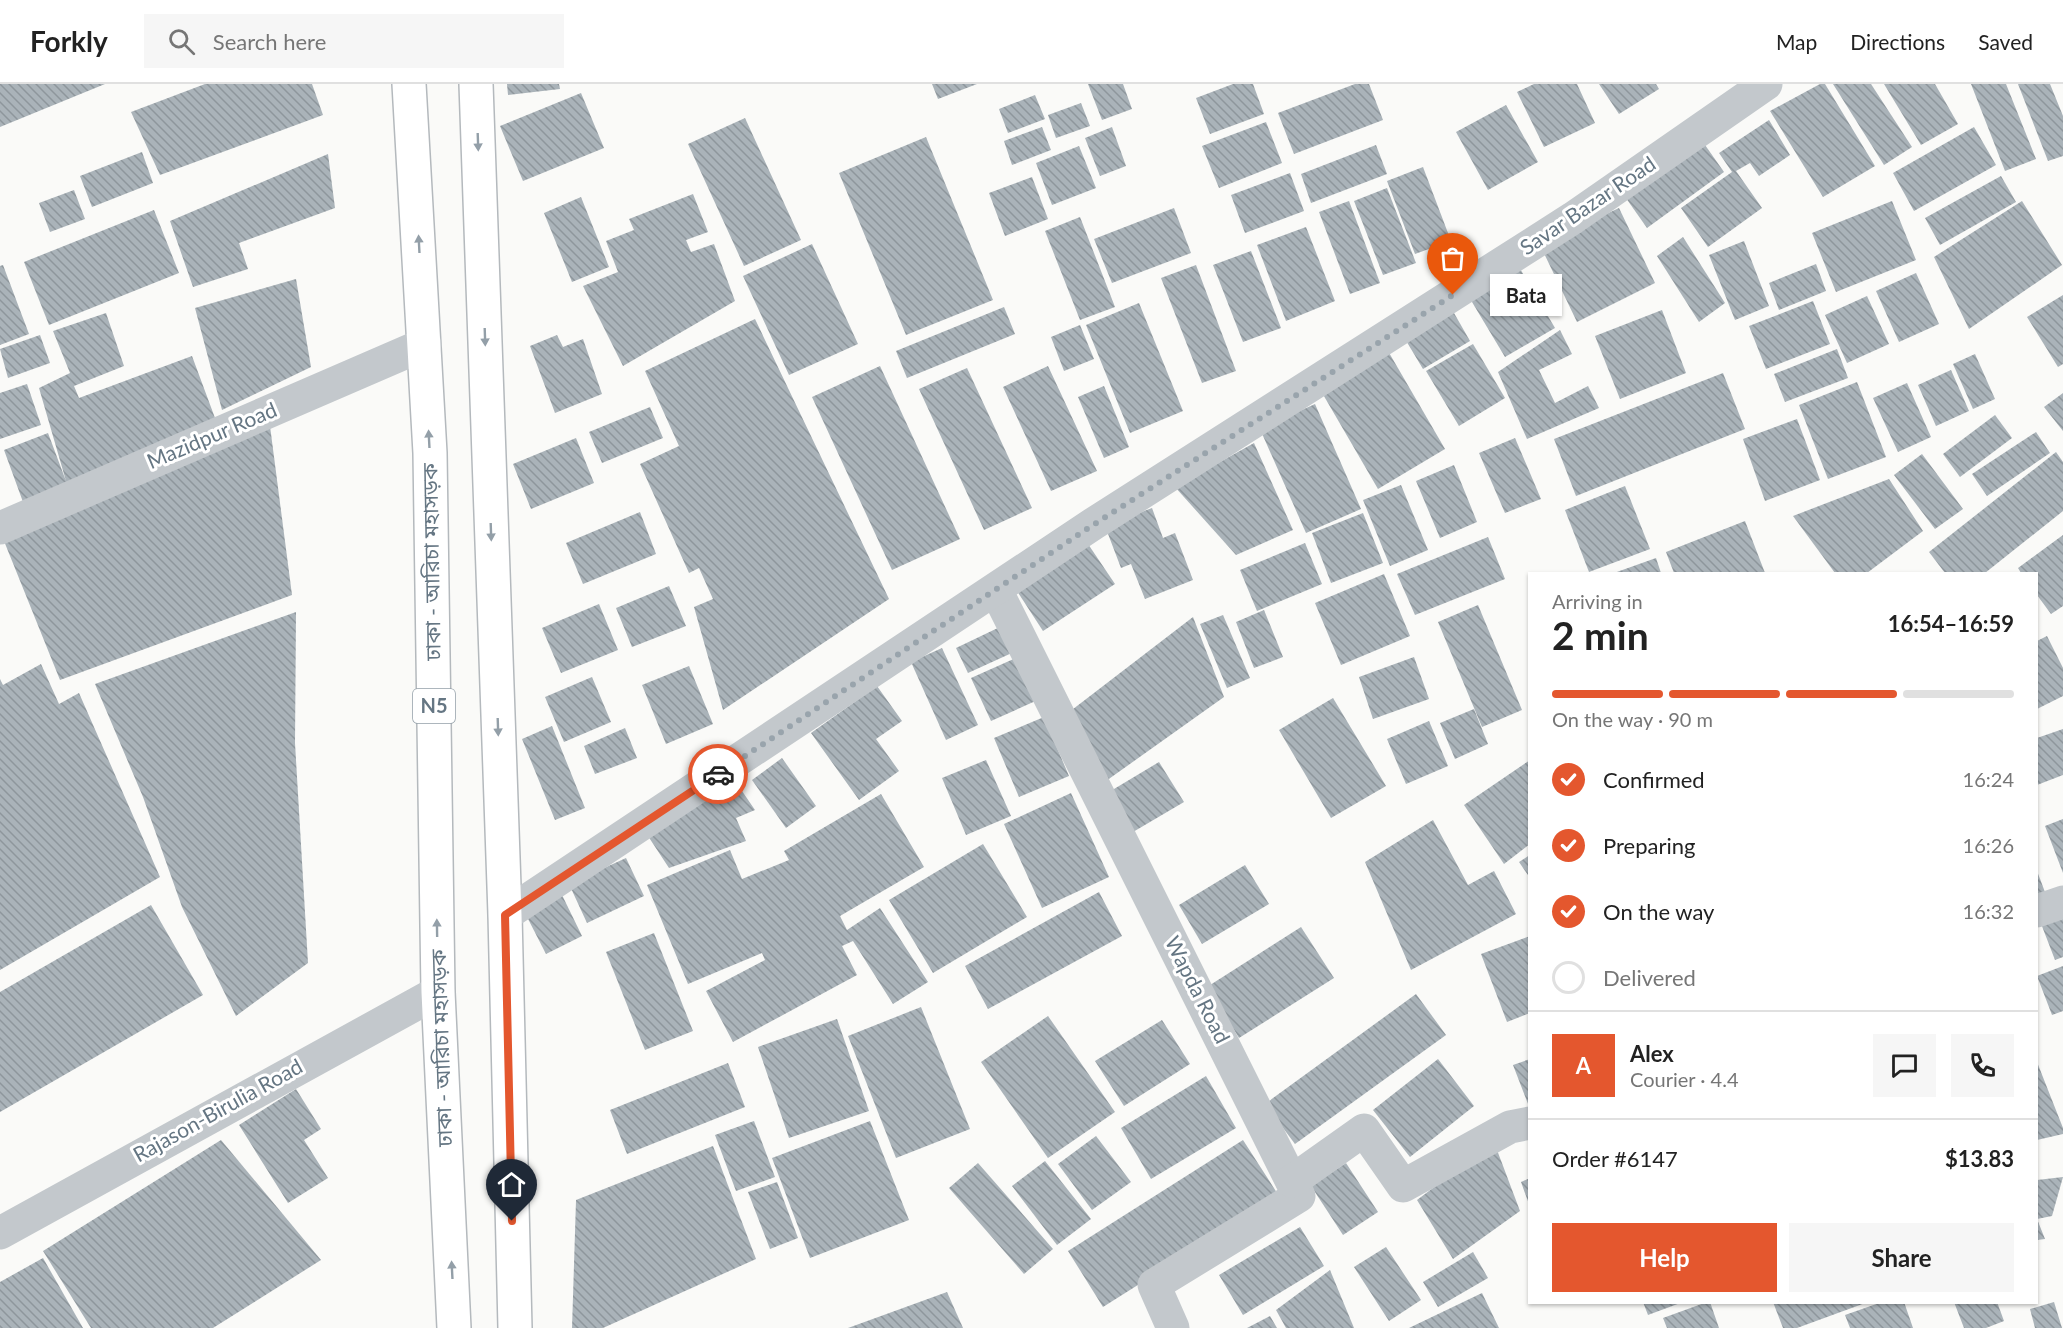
<!DOCTYPE html>
<html lang="en">
<head>
<meta charset="utf-8">
<style>
	:root { --surface:#fff; --page:#f6f6f6; --text:#222; --muted:#767676; --line:#e0e0e0; --accent:#e4572e }
	body { margin:0; font-family:Lato,"Noto Sans Bengali",sans-serif; background:var(--page); color:var(--text); height:100vh; display:flex; flex-direction:column; font-size:22px; white-space:nowrap }
	* { box-sizing:border-box; margin:0 }
	p { font-size:20px; color:var(--muted) }
	.icon { flex:none; width:33px; height:33px; fill:none; stroke:currentColor; stroke-width:2; stroke-linecap:round; stroke-linejoin:round }
	.map { position:relative; flex:1; overflow:hidden }
	.details { position:absolute; left:1528px; top:488px; width:510px; height:732px; display:flex; flex-direction:column; background:var(--surface); border-radius:0px; box-shadow:0 2px 4px #0004 }
	.details>* { flex:none }
	.pin { position:absolute; display:grid; place-items:center; width:51px; height:51px; color:#fff; margin:-62px -26px; border-radius:50% 50% 50% 0; rotate:-45deg; box-shadow:0 0 6px #0007 }
	.pin .icon { rotate:45deg }
	.courier { position:absolute; display:grid; place-items:center; width:60px; height:60px; margin:-30px; border:4px solid #e4572e; border-radius:50%; background:#fff; color:#222; box-shadow:0 2px 8px #0007 }
	.bubble { position:absolute; height:42px; border-radius:0px; background:var(--surface); box-shadow:0 2px 4px #0004; font-size:20px; font-weight:700; line-height:42px; text-align:center }
	.summary em { font-style:normal; font-weight:700 }
	.summary div { display:flex; flex-direction:column-reverse }
	.summary { display:flex; align-items:center; justify-content:space-between; height:102px; padding:0 24px }
	h1 { font-size:39px; font-weight:700; line-height:45px }
	.bar { display:grid; grid-template-columns:repeat(4,1fr); gap:9px 6px; align-content:center; height:72px; padding:0 24px }
	.bar i { height:8px; border-radius:4px; background:var(--line) }
	.bar .current { background:var(--accent) }
	.bar p { grid-column:span 4 }
	.line { display:flex; align-items:center; gap:15px; padding:0 24px; border-top:2px solid var(--line) }
	.line div { flex:1 }
	.round { display:grid; place-items:center; flex:none; width:63px; height:63px; border-radius:0px; background:var(--page) }
	ol { padding:0 24px; list-style:none }
	li { display:flex; align-items:center; gap:18px; height:66px }
	li p { margin-inline-start:auto }
	li .icon { padding:6px; border-radius:50%; background:var(--accent); color:#fff; stroke-width:4 }
	li:last-child { color:var(--muted) }
	li i { width:33px; height:33px; border:3px solid var(--line); border-radius:50% }
	.cta { display:flex; gap:12px; margin-top:auto; padding:12px 24px }
	.cta a { flex:1; height:69px; border-radius:0px; background:var(--accent); color:#fff; font-size:24px; font-weight:700; line-height:69px; text-align:center }
	.cta a+a { background:var(--page); color:var(--text) }
	header { display:flex; align-items:center; gap:36px; box-sizing:border-box; height:84px; padding:0 30px; background:var(--surface); border-bottom:2px solid var(--line) }
	header strong { font-size:28px }
	nav { display:flex; gap:33px; margin-inline-start:auto; font-size:21px }
	.search { width:420px; height:54px; background:var(--page); display:flex; align-items:center; gap:15px; box-sizing:border-box; padding:0 21px; border-radius:0px; color:var(--muted); font-size:22px }
	.map>svg:first-child { display:block }
	.building { fill:url(#building-back-hatch) }
	.lines { fill:none; stroke-linecap:round; stroke-linejoin:round }
	.highway-casing { stroke:#b4b9bd; stroke-width:36 }
	.minor { stroke:#c3c8cc; stroke-width:33 }
	.highway { stroke:#fff; stroke-width:33 }
	.oneway { fill:#939fa8 }
	.done { stroke:#99a4ac; stroke-width:6; stroke-dasharray:0 10.8 }
	.route { stroke:#e4572e; stroke-width:8 }
	.labels { text-anchor:middle; stroke-width:6; stroke-linejoin:round; paint-order:stroke }
	.shield { fill:#fff; stroke:#939fa8; stroke-width:1.5 }
	.shield-label { font-size:20px; font-weight:bold; fill:#657683 }
	.street-label { font-size:21px; fill:#657683; stroke:#fff }
</style>
</head>
<body>
<header>
<strong>Forkly</strong>
<div class="search"><svg class="icon" aria-label="search" viewBox="0 0 24 24"><circle cx="10" cy="10" r="6"/><path d="M15 15l6 6"/></svg>Search here</div>
<nav><a>Map</a><a>Directions</a><a>Saved</a></nav>
</header>
<div class="map">
<svg width="2063" height="1244" viewBox="0 0 2063 1244">
	<defs>
		<pattern id="building-back-hatch" width="6" height="6" patternUnits="userSpaceOnUse" patternTransform="scale(1.5)"><rect width="6" height="6" fill="#aab3b9"/><path d="M-1 5l2 2M0 0l6 6M5-1l2 2" fill="none" stroke="#8e969c"/></pattern>
	</defs>
	<rect width="100%" height="100%" fill="#fafaf8"/>
	<!-- building -->
	<g class="building">
		<polygon points="0,0 105,0 0,43"/>
		<polygon points="205,0 312,0 323,31 160,91 131,28"/>
		<polygon points="507,0 559,0 560,5 508,11"/>
		<polygon points="932,0 977,0 938,15"/>
		<polygon points="1088,0 1123,0 1132,25 1102,36"/>
		<polygon points="1233,0 1253,0 1264,30 1210,50 1196,14"/>
		<polygon points="1355,0 1369,0 1383,36 1294,70 1278,29"/>
		<polygon points="1534,0 1577,0 1595,39 1544,63 1517,8"/>
		<polygon points="1599,0 1656,0 1659,5 1619,30"/>
		<polygon points="1820,0 1825,0 1875,82 1823,113 1770,27"/>
		<polygon points="1833,0 1871,0 1912,63 1884,81"/>
		<polygon points="1884,0 1935,0 1958,40 1921,61"/>
		<polygon points="1971,0 2006,0 2036,75 2005,87"/>
		<polygon points="2018,0 2050,0 2063,32 2063,72 2048,77"/>
		<polygon points="581,9 604,64 523,97 500,42"/>
		<polygon points="1035,11 1045,35 1008,49 999,25"/>
		<polygon points="1081,19 1090,42 1056,54 1048,31"/>
		<polygon points="1506,21 1538,78 1488,106 1456,48"/>
		<polygon points="745,34 801,156 744,182 688,60"/>
		<polygon points="1769,36 1790,71 1759,92 1750,79 1736,87 1762,124 1708,163 1681,124 1732,88 1719,69"/>
		<polygon points="1266,38 1282,79 1219,104 1202,62"/>
		<polygon points="1042,43 1051,66 1012,81 1004,57"/>
		<polygon points="1112,43 1126,82 1100,92 1085,54"/>
		<polygon points="1974,43 1996,81 1914,127 1893,89"/>
		<polygon points="1698,51 1724,88 1647,144 1621,107"/>
		<polygon points="926,53 993,216 906,251 839,89"/>
		<polygon points="1376,61 1387,90 1311,119 1301,90"/>
		<polygon points="1079,62 1096,104 1052,121 1036,79"/>
		<polygon points="142,68 153,99 92,123 80,92"/>
		<polygon points="328,70 335,124 239,159 248,185 193,203 170,137"/>
		<polygon points="1423,83 1451,157 1415,170 1387,97"/>
		<polygon points="1290,89 1304,127 1245,149 1231,111"/>
		<polygon points="2001,92 2016,118 1940,161 1925,134"/>
		<polygon points="1032,93 1048,135 1005,152 989,109"/>
		<polygon points="1387,104 1416,179 1383,191 1354,117"/>
		<polygon points="74,106 85,135 50,148 39,119"/>
		<polygon points="693,110 708,148 686,156 691,168 714,160 735,217 623,282 583,202 618,188 606,157 634,146 629,135"/>
		<polygon points="581,113 609,183 572,198 544,129"/>
		<polygon points="1349,117 1380,199 1350,210 1319,128"/>
		<polygon points="1892,117 1916,176 1836,208 1812,149"/>
		<polygon points="2022,117 2062,181 1969,245 1934,173"/>
		<polygon points="1174,124 1191,169 1112,199 1094,155"/>
		<polygon points="1619,124 1655,199 1577,238 1540,161"/>
		<polygon points="154,126 179,189 49,241 24,178"/>
		<polygon points="1080,133 1115,223 1080,236 1045,147"/>
		<polygon points="1306,143 1335,217 1286,237 1257,161"/>
		<polygon points="1683,153 1725,219 1699,238 1657,172"/>
		<polygon points="1744,157 1769,222 1735,236 1709,171"/>
		<polygon points="812,160 858,260 789,291 743,192"/>
		<polygon points="1251,167 1281,244 1243,258 1213,181"/>
		<polygon points="1816,180 1826,207 1779,226 1769,199"/>
		<polygon points="3,181 29,250 0,261 0,182"/>
		<polygon points="1196,181 1236,287 1202,299 1161,194"/>
		<polygon points="1519,183 1555,244 1505,273 1469,213"/>
		<polygon points="1916,189 1939,240 1899,258 1876,207"/>
		<polygon points="296,195 311,283 222,326 195,224"/>
		<polygon points="2063,211 2063,280 2058,283 2027,233"/>
		<polygon points="1867,212 1889,260 1847,279 1825,231"/>
		<polygon points="1813,217 1830,260 1766,285 1749,242"/>
		<polygon points="1139,219 1183,327 1130,349 1086,241"/>
		<polygon points="1450,222 1470,257 1423,285 1402,250"/>
		<polygon points="1004,223 1015,250 907,294 896,267"/>
		<polygon points="1662,226 1686,289 1620,315 1595,252"/>
		<polygon points="106,229 124,282 74,302 79,314 192,272 215,334 23,418 4,366 48,349 66,397 39,304 70,289 53,247"/>
		<polygon points="755,235 889,515 723,626 694,523 713,515 699,484 689,489 640,380 679,362 645,287"/>
		<polygon points="1080,241 1094,275 1064,287 1051,253"/>
		<polygon points="1560,246 1572,270 1539,286 1555,319 1588,302 1599,324 1527,355 1498,288"/>
		<polygon points="40,251 50,279 8,294 0,265"/>
		<polygon points="557,251 563,263 583,255 602,310 555,329 530,262"/>
		<polygon points="1473,260 1505,314 1459,342 1426,287"/>
		<polygon points="1837,265 1848,294 1785,318 1774,290"/>
		<polygon points="1388,267 1445,365 1378,405 1321,307"/>
		<polygon points="1975,270 1995,315 1973,325 1953,280"/>
		<polygon points="880,282 960,455 892,486 812,313"/>
		<polygon points="1048,282 1097,387 1051,407 1003,303"/>
		<polygon points="967,284 1032,424 984,446 919,305"/>
		<polygon points="1951,286 1969,327 1936,342 1918,301"/>
		<polygon points="1723,289 1745,345 1576,412 1554,355"/>
		<polygon points="1857,298 1886,373 1828,395 1799,321"/>
		<polygon points="1907,299 1931,353 1898,368 1873,314"/>
		<polygon points="27,300 41,341 0,355 0,309"/>
		<polygon points="1104,302 1129,363 1104,374 1078,313"/>
		<polygon points="2063,309 2063,347 2044,323"/>
		<polygon points="1315,320 1361,425 1306,449 1260,345"/>
		<polygon points="650,323 663,354 602,379 589,348"/>
		<polygon points="1995,331 2012,354 1960,393 1943,370"/>
		<polygon points="1797,335 1820,396 1765,417 1743,355"/>
		<polygon points="270,342 292,511 60,596 4,457"/>
		<polygon points="2036,348 2050,369 1987,412 1972,390"/>
		<polygon points="576,354 594,399 531,425 513,380"/>
		<polygon points="1515,354 1541,415 1505,429 1479,369"/>
		<polygon points="1254,359 1293,446 1236,471 1175,403"/>
		<polygon points="2056,368 2063,378 2063,427 1985,489 1945,489 1929,468"/>
		<polygon points="1922,370 1963,425 1935,445 1894,391"/>
		<polygon points="1454,381 1477,438 1440,454 1416,397"/>
		<polygon points="1889,395 1923,447 1867,489 1835,489 1793,432"/>
		<polygon points="1401,401 1428,466 1390,482 1363,416"/>
		<polygon points="1625,402 1650,465 1589,488 1565,426"/>
		<polygon points="1152,424 1163,454 1175,449 1193,496 1145,515 1131,480 1121,484 1105,442"/>
		<polygon points="640,428 656,470 583,500 566,459"/>
		<polygon points="1363,429 1383,479 1331,499 1312,449"/>
		<polygon points="1745,437 1765,489 1674,489 1666,468"/>
		<polygon points="2063,451 2063,522 2051,530 2037,511 2037,489 2021,489 2018,484"/>
		<polygon points="1488,453 1505,495 1415,531 1397,490"/>
		<polygon points="1086,457 1115,500 1043,547 1015,504"/>
		<polygon points="1305,459 1322,500 1257,527 1240,486"/>
		<polygon points="1656,474 1661,489 1614,489"/>
		<polygon points="1384,490 1410,552 1341,581 1315,519"/>
		<polygon points="669,502 686,542 632,563 616,524"/>
		<polygon points="599,520 618,566 561,589 542,544"/>
		<polygon points="1478,521 1522,626 1482,643 1438,538"/>
		<polygon points="1264,526 1283,573 1254,584 1236,538"/>
		<polygon points="296,528 295,659 308,879 236,932 182,823 143,713 95,600"/>
		<polygon points="1223,531 1250,594 1227,604 1200,540"/>
		<polygon points="1193,533 1224,613 1106,697 1064,632"/>
		<polygon points="1002,542 1014,568 968,589 956,564"/>
		<polygon points="2047,552 2063,584 2063,612 2037,625 2037,557"/>
		<polygon points="942,564 978,641 946,656 911,578"/>
		<polygon points="1020,572 1040,615 991,637 971,594"/>
		<polygon points="1414,573 1429,615 1373,635 1359,593"/>
		<polygon points="41,580 59,620 79,609 160,793 0,886 0,595 3,601"/>
		<polygon points="689,582 713,640 666,660 642,601"/>
		<polygon points="592,593 611,638 564,658 545,613"/>
		<polygon points="877,602 902,637 876,655 899,687 859,716 811,649"/>
		<polygon points="1333,614 1386,702 1331,734 1279,646"/>
		<polygon points="1474,625 1488,660 1455,675 1440,639"/>
		<polygon points="1044,633 1069,692 1019,713 994,654"/>
		<polygon points="1429,637 1448,682 1406,700 1387,655"/>
		<polygon points="552,642 585,724 555,736 522,655"/>
		<polygon points="625,644 637,674 595,690 584,662"/>
		<polygon points="2063,645 2063,691 2037,701 2037,654"/>
		<polygon points="782,674 816,722 786,744 752,696"/>
		<polygon points="986,676 1011,732 966,751 942,694"/>
		<polygon points="1530,676 1530,760 1504,780 1464,721"/>
		<polygon points="1159,678 1184,718 1133,748 1109,708"/>
		<polygon points="729,688 755,726 736,734 746,757 669,784 644,746"/>
		<polygon points="1071,709 1109,793 1042,824 1004,740"/>
		<polygon points="881,710 924,783 840,832 847,846 880,824 928,898 893,920 853,857 842,862 857,891 733,958 706,907 765,876 762,869 688,900 647,801 730,766 742,795 789,776 784,767"/>
		<polygon points="2063,735 2063,789 2045,742"/>
		<polygon points="1433,736 1468,801 1494,787 1516,830 1411,886 1365,778"/>
		<polygon points="983,760 1027,833 933,889 889,816"/>
		<polygon points="1530,771 1530,794 1519,778"/>
		<polygon points="626,774 644,812 587,839 569,800"/>
		<polygon points="1245,781 1269,820 1202,860 1179,821"/>
		<polygon points="2037,787 2048,816 2037,820"/>
		<polygon points="1099,808 1122,852 988,925 965,882"/>
		<polygon points="562,811 582,852 546,870 525,829"/>
		<polygon points="151,821 203,911 0,1028 0,908"/>
		<polygon points="2063,828 2063,873 2055,876 2040,837"/>
		<polygon points="1301,843 1334,894 1239,954 1207,903"/>
		<polygon points="654,849 693,947 645,966 606,868"/>
		<polygon points="1530,852 1530,929 1507,938 1481,870"/>
		<polygon points="2063,882 2063,927 2052,931 2037,892"/>
		<polygon points="1416,910 1446,951 1295,1060 1265,1020"/>
		<polygon points="921,923 970,1045 896,1074 848,952"/>
		<polygon points="1048,932 1115,1028 1048,1074 981,978"/>
		<polygon points="837,935 869,1027 789,1054 758,963"/>
		<polygon points="1162,936 1190,980 1124,1022 1095,977"/>
		<polygon points="1438,975 1474,1022 1410,1073 1373,1026"/>
		<polygon points="1530,975 1530,1025 1513,981"/>
		<polygon points="2037,978 2063,1044 2063,1050 2037,1056"/>
		<polygon points="728,979 745,1023 627,1070 610,1026"/>
		<polygon points="1206,992 1236,1044 1151,1095 1121,1044"/>
		<polygon points="296,1005 321,1045 304,1056 328,1094 288,1119 239,1041"/>
		<polygon points="754,1037 775,1093 736,1107 715,1051"/>
		<polygon points="870,1037 909,1136 810,1174 772,1074"/>
		<polygon points="1096,1052 1131,1098 1092,1126 1058,1080"/>
		<polygon points="221,1056 321,1176 213,1244 91,1244 43,1167"/>
		<polygon points="1243,1056 1279,1112 1103,1223 1068,1167"/>
		<polygon points="1494,1058 1520,1127 1453,1175 1417,1116"/>
		<polygon points="713,1062 756,1175 603,1244 572,1244 576,1116"/>
		<polygon points="1045,1077 1091,1135 1057,1161 1012,1102"/>
		<polygon points="978,1079 1053,1165 1024,1190 949,1104"/>
		<polygon points="1346,1079 1378,1128 1343,1151 1311,1102"/>
		<polygon points="2063,1093 2052,1132 2037,1135 2045,1155 2037,1156 2037,1096"/>
		<polygon points="1530,1094 1530,1123 1521,1098"/>
		<polygon points="777,1098 798,1154 770,1165 748,1108"/>
		<polygon points="1300,1143 1324,1182 1243,1231 1219,1191"/>
		<polygon points="1386,1163 1421,1216 1389,1237 1354,1183"/>
		<polygon points="1473,1168 1488,1194 1438,1223 1423,1198"/>
		<polygon points="43,1174 83,1244 0,1244 0,1198"/>
		<polygon points="1330,1186 1354,1244 1286,1244 1276,1226"/>
		<polygon points="947,1208 963,1244 848,1244"/>
		<polygon points="1482,1209 1499,1244 1409,1244"/>
		<polygon points="1643,1218 1683,1218 1648,1231"/>
		<polygon points="1707,1218 1710,1218 1719,1244 1667,1244 1663,1234"/>
		<polygon points="1773,1218 1868,1218 1797,1244 1783,1244"/>
		<polygon points="1882,1218 1904,1218 1913,1244 1850,1244 1845,1231"/>
		<polygon points="1954,1218 1997,1218 2004,1237 1986,1244 1964,1244"/>
		<polygon points="2054,1218 2062,1244 2035,1244 2030,1225"/>
		<polygon points="1270,1232 1277,1244 1247,1244"/>
	</g>
	<g class="lines">
		<defs>
			<g id="highway">
				<polyline points="409,0 430,369 438,908 454,1244"/>
				<polyline points="476,0 505,831 515,1244"/>
			</g>
		</defs>
		<!-- highway casing -->
		<use href="#highway" class="highway-casing"/>
		<!-- minor -->
		<g class="minor">
			<polyline points="0,444 425,260"/>
			<polyline points="996,506 1299,1112 1154,1201 1173,1244"/>
			<polyline points="2037,827 2063,818"/>
			<polyline points="505,831 1093,440 1573,134 1766,0"/>
			<polyline points="1292,1097 1364,1046 1403,1102 1510,1043 1530,1039"/>
			<polyline points="0,1149 438,908"/>
		</g>
		<!-- highway -->
		<use href="#highway" class="highway"/>
	</g>
	<!-- one-way arrows -->
	<defs><path id="oneway-solid" d="M-6-.8H1V-3.2L6.5 0L1 3.2V.8H-6Z" transform="scale(1.5)"/></defs>
	<g class="oneway">
		<use href="#oneway-solid" transform="translate(478 58) rotate(88)"/>
		<use href="#oneway-solid" transform="translate(419 160) rotate(-93)"/>
		<use href="#oneway-solid" transform="translate(485 253) rotate(88)"/>
		<use href="#oneway-solid" transform="translate(429 355) rotate(-93)"/>
		<use href="#oneway-solid" transform="translate(491 448) rotate(88)"/>
		<use href="#oneway-solid" transform="translate(498 643) rotate(88)"/>
		<use href="#oneway-solid" transform="translate(437 844) rotate(-91)"/>
		<use href="#oneway-solid" transform="translate(452 1186) rotate(-93)"/>
	</g>
	<g class="lines">
		<!-- done -->
		<polyline class="done" points="718,690 1093,441 1453,211"/>
		<!-- route -->
		<polyline class="route" points="512,1137 505,831 718,690"/>
	</g>
	<g class="labels">
		<!-- shield labels -->
		<rect class="shield" x="413" y="605" width="42" height="34" rx="4.5"/>
		<g class="shield-label">
			<text x="434" y="629">N5</text>
		</g>
		<!-- street labels -->
		<g class="street-label">
			<text transform="translate(1588 122) rotate(-34)" y="7">Savar Bazar Road</text>
			<text transform="translate(212 352) rotate(-23)" y="7">Mazidpur Road</text>
			<text transform="translate(432 478) rotate(-91)" y="7">ঢাকা - আরিচা মহাসড়ক</text>
			<text transform="translate(1197 906) rotate(63)" y="7">Wapda Road</text>
			<text transform="translate(442 964) rotate(-92)" y="7">ঢাকা - আরিচা মহাসড়ক</text>
			<text transform="translate(218 1027) rotate(-29)" y="7">Rajason-Birulia Road</text>
		</g>
	</g>
</svg>
<div class="pin" style="left:1453px;top:211px;background:#ea580c"><svg class="icon" aria-label="bag" viewBox="0 0 24 24"><path d="M5 8h14l-1 12H6zM9 8a3 3 0 0 1 6 0"/></svg></div>
<div class="pin" style="left:512px;top:1137px;background:#1f2937"><svg class="icon" aria-label="home" viewBox="0 0 24 24"><path d="M3 11l9-7 9 7M6 9v11h12V9"/></svg></div>
<div class="courier" style="left:718px;top:690px"><svg class="icon" aria-label="car" viewBox="0 0 24 24"><path d="M5 17H2v-5l4-1 3-4h7l3 4 3 1v5h-3M9 17h6M6 11h13"/><circle cx="7" cy="17" r="2"/><circle cx="17" cy="17" r="2"/></svg></div>
<div class="bubble" style="left:1490px;top:190px;width:72px">Bata</div>
<section class="details">
<div class="summary"><div><h1>2 min</h1><p>Arriving in</p></div><em>16:54–16:59</em></div>
<div class="bar"><i class="current"></i><i class="current"></i><i class="current"></i><i></i><p>On the way · 90 m</p></div>
<ol>
<li><svg class="icon" aria-label="check" viewBox="0 0 24 24"><path d="M5 12l5 5 9-10"/></svg>Confirmed<p>16:24</p></li>
<li><svg class="icon" aria-label="check" viewBox="0 0 24 24"><path d="M5 12l5 5 9-10"/></svg>Preparing<p>16:26</p></li>
<li><svg class="icon" aria-label="check" viewBox="0 0 24 24"><path d="M5 12l5 5 9-10"/></svg>On the way<p>16:32</p></li>
<li><i></i>Delivered</li>
</ol>
<div class="line" style="height:108px"><b class="round" style="background:var(--accent);color:#fff">A</b><div><b>Alex</b><p>Courier · 4.4</p></div><a class="round"><svg class="icon" aria-label="chat" viewBox="0 0 24 24"><path d="M4 5h16v11H9l-5 4z"/></svg></a><a class="round"><svg class="icon" aria-label="phone" viewBox="0 0 24 24"><path d="M5 4h4l2 5-3 2q2 4 5 5l2-3 5 2v4C11 20 4 13 5 4z"/></svg></a></div>
<div class="line" style="height:78px"><div>Order #6147</div><b>$13.83</b></div>
<div class="cta"><a>Help</a><a>Share</a></div>
</section>
</div>
</body>
</html>
